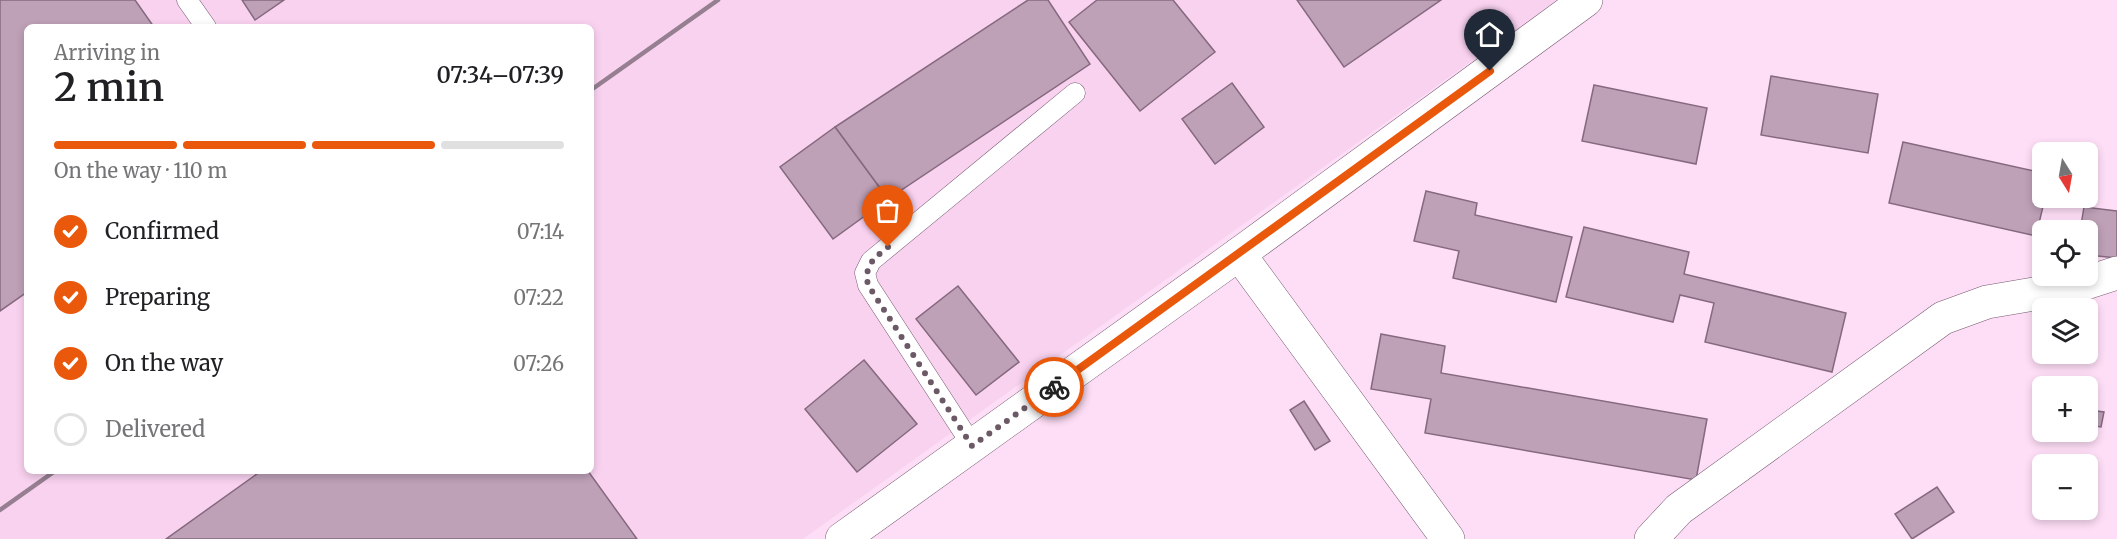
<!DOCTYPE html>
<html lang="en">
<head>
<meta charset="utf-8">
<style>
	:root { --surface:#fff; --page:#f6f6f6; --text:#202124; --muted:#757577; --line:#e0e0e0; --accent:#ea580c }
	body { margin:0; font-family:Merriweather,serif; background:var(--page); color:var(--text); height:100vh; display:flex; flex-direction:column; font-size:22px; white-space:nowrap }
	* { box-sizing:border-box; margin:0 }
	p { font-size:20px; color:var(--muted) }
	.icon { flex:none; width:33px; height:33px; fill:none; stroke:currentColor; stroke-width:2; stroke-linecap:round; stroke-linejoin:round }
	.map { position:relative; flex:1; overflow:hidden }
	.side { position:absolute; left:24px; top:24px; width:570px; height:450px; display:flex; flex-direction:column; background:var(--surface); border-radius:9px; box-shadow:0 3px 9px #0003 }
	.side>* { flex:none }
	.needle { width:39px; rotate:169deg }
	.tools { position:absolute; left:2032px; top:142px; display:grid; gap:12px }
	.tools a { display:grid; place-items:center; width:66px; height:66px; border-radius:9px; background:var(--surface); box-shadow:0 3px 9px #0003; font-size:30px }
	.pin { position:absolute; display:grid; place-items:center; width:51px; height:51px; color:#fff; margin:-62px -26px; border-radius:50% 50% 50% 0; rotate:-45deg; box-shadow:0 0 6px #0007 }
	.pin .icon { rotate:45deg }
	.courier { position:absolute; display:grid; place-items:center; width:60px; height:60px; margin:-30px; border:4px solid #ea580c; border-radius:50%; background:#fff; color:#222; box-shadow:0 2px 8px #0007 }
	.summary em { font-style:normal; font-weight:600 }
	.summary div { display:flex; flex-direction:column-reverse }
	.summary { display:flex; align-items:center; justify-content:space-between; height:102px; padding:0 30px }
	h1 { font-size:39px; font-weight:600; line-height:45px }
	.bar { display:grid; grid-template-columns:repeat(4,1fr); gap:9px 6px; align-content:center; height:72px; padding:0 30px }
	.bar i { height:8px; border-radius:4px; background:var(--line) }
	.bar .active { background:var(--accent) }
	.bar p { grid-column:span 4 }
	ol { padding:0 30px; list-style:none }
	li { display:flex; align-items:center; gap:18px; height:66px }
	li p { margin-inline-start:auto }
	li .icon { padding:6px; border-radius:50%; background:var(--accent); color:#fff; stroke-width:4 }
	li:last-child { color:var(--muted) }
	li i { width:33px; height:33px; border:3px solid var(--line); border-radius:50% }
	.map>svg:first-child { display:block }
	.built { fill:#f9d2f0; fill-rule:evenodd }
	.building { fill:#bea0b7; stroke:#85697f; stroke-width:1.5 }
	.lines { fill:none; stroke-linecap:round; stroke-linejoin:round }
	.lane-casing { stroke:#75596f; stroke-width:21 }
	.street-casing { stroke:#75596f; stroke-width:34 }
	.secondary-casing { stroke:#75596f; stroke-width:34 }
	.lane { stroke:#fff; stroke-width:20 }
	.street { stroke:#fff; stroke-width:33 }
	.secondary { stroke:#fff; stroke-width:33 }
	.rail { stroke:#957f90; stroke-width:4.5 }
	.done { stroke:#6b5966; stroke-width:6; stroke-dasharray:0 10.8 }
	.route { stroke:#ea580c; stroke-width:8 }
</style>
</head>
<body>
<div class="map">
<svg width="2117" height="539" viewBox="0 0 2117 539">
	<rect width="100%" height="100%" fill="#fedef6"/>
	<!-- built -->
	<path class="built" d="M 0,0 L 1557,0 L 803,539 L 0,539 ZM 27,27 L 591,27 L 591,471 L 27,471 Z"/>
	<!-- building -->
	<g class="building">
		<polygon points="0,0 135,0 154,27 27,27 27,292 0,311"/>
		<polygon points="242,0 284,0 255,20"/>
		<polygon points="1028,0 1048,0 1090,64 888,199 835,127"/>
		<polygon points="1097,0 1173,0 1215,52 1140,111 1069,22"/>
		<polygon points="1297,0 1441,0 1344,67"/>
		<polygon points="1771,76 1878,94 1868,153 1761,135"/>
		<polygon points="1232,83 1264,127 1215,164 1182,119"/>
		<polygon points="1594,85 1707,108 1696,164 1582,141"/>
		<polygon points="835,127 888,199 833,239 780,167"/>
		<polygon points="1903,142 2043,173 2045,198 2036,236 1889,203"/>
		<polygon points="1426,191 1477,203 1475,215 1572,237 1556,302 1453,278 1459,251 1414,241"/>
		<polygon points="2084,207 2117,211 2117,258 2088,255 2088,231 2080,231"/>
		<polygon points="1584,227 1689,252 1684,274 1846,313 1832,372 1705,342 1714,303 1680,295 1673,322 1566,297"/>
		<polygon points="958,286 1019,362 976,395 916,319"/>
		<polygon points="1381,334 1445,346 1441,373 1707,419 1696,480 1425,433 1431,399 1371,389"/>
		<polygon points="864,360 917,424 857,472 805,409"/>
		<polygon points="1304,401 1330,441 1315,450 1290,410"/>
		<polygon points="2088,410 2104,412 2101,427 2088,425"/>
		<polygon points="261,471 588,471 637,539 166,539"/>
		<polygon points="1937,487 1954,512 1912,539 1895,514"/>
	</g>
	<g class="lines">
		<defs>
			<g id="lane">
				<polyline points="187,0 206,27"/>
				<polyline points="972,445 868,285 865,273 871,261 1075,93"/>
			</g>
			<g id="street">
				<polyline points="1239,254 1448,539"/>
				<polyline points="1651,539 1679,509 1943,318 1987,302 2070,288 2117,273"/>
			</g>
			<polyline id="secondary" points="842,539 1239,254 1586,0"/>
		</defs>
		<!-- lane casing -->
		<use href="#lane" class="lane-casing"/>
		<!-- street casing -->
		<use href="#street" class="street-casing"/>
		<!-- secondary casing -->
		<use href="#secondary" class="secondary-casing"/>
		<!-- lane -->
		<use href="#lane" class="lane"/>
		<!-- street -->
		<use href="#street" class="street"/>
		<!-- secondary -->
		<use href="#secondary" class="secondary"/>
		<!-- rail -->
		<g class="rail">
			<polyline points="591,90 718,0"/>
			<polyline points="0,510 55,471"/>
		</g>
	</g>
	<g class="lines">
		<!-- done -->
		<path class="done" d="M 888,247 C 873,259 864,266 868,285 L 972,446 L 1054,387"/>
		<!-- route -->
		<polyline class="route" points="1054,387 1490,71"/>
	</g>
</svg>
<div class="tools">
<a><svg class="needle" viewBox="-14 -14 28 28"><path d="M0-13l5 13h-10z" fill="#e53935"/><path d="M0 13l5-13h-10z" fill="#757577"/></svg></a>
<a><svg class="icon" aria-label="locate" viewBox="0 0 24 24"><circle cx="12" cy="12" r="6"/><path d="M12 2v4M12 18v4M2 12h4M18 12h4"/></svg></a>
<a><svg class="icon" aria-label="layers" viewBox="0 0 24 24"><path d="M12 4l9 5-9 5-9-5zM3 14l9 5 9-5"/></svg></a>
<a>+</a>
<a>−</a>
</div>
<div class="pin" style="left:888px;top:247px;background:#ea580c"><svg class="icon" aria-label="bag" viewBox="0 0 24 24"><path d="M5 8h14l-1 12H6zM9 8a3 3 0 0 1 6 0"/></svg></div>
<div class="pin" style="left:1490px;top:71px;background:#1f2937"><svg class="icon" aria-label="home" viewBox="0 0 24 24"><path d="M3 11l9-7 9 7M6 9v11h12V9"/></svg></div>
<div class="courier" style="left:1054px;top:387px"><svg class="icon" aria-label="bike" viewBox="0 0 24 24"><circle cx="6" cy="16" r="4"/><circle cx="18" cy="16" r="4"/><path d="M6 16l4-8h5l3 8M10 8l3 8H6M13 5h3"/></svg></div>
<section class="side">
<div class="summary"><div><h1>2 min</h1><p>Arriving in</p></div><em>07:34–07:39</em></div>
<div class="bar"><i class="active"></i><i class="active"></i><i class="active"></i><i></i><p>On the way · 110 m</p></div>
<ol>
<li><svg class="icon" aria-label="check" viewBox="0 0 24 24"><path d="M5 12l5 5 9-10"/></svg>Confirmed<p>07:14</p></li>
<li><svg class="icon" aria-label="check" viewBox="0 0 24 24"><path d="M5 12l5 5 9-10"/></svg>Preparing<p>07:22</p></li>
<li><svg class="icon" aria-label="check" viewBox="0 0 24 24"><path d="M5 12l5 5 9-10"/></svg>On the way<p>07:26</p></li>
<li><i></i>Delivered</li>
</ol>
</section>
</div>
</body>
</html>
